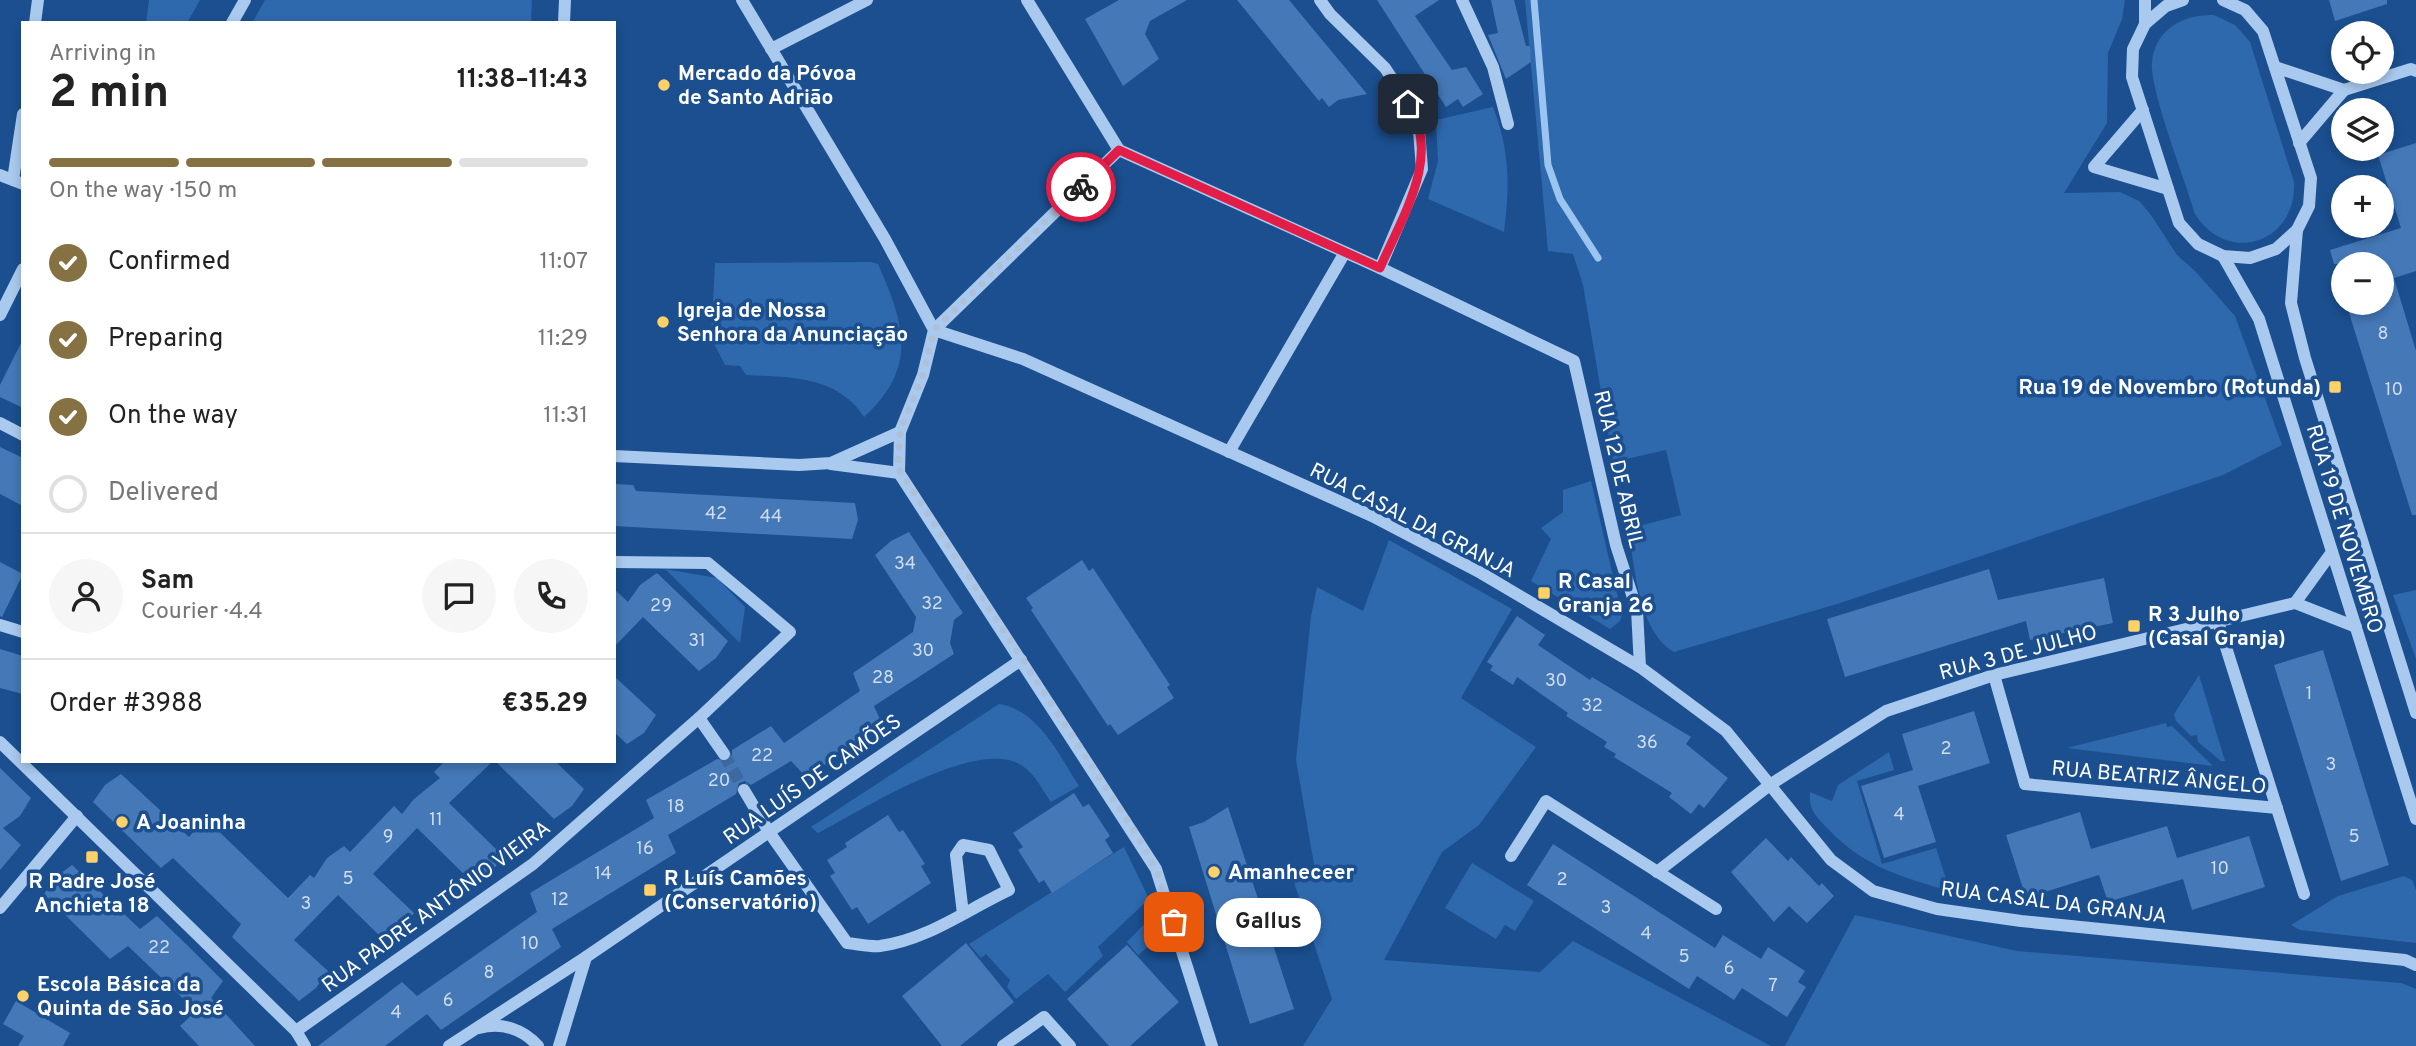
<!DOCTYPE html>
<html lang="en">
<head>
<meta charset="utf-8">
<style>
	:root { --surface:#fff; --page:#f6f6f6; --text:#222; --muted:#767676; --line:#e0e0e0; --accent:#857141 }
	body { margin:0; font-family:Overpass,sans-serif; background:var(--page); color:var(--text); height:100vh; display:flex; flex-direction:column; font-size:26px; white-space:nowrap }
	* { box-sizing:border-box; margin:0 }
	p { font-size:23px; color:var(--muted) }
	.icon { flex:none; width:38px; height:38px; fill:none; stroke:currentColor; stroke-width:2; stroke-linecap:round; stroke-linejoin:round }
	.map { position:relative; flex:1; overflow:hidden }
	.panel { position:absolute; left:21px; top:21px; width:595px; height:742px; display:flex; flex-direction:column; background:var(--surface); border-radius:0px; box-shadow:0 4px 10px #0003 }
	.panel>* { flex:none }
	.tools { position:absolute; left:2331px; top:21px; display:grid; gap:14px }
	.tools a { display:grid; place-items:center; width:63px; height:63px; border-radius:50%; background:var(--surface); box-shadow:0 4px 10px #0003; font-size:35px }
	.pin { position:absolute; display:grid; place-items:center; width:60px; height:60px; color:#fff; margin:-30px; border-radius:14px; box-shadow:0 4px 10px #0006 }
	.courier { position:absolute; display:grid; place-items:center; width:70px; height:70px; margin:-35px; border:5px solid #e11d48; border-radius:50%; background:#fff; color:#222; box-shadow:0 2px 9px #0007 }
	.bubble { position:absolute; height:49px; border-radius:24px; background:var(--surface); box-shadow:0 4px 10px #0003; font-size:23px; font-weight:700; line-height:49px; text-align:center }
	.overview em { font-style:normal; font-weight:700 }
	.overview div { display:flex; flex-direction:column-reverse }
	.overview { display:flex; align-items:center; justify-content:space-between; height:119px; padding:0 28px }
	h1 { font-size:46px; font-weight:700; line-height:52px }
	.bar { display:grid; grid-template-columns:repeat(4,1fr); gap:10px 7px; align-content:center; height:84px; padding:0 28px }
	.bar i { height:9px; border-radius:5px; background:var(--line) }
	.bar .on { background:var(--accent) }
	.bar p { grid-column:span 4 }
	.line { display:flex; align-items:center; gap:18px; padding:0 28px; border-top:2px solid var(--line) }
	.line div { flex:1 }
	.round { display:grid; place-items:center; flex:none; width:74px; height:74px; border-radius:37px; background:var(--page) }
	ol { padding:0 28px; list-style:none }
	li { display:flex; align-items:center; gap:21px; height:77px }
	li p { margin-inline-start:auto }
	li .icon { padding:7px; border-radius:50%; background:var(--accent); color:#fff; stroke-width:4 }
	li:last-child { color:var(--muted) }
	li i { width:38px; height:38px; border:4px solid var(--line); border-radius:50% }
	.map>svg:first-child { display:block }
	.green { fill:#2e69ad }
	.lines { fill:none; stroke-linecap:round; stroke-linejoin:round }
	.stream { stroke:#9cc4f0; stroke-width:7 }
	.building { fill:#4478b7 }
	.minor-tunnel { stroke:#3d69a0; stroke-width:12; stroke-dasharray:12 6; stroke-linecap:butt }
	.minor { stroke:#a9c9ee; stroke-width:12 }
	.done { stroke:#afc1d8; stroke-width:7; stroke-dasharray:0 12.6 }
	.route { stroke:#e11d48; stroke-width:9 }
	.poi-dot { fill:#ffd166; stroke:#1b4f8f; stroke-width:2.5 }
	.labels { text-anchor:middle; stroke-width:7; stroke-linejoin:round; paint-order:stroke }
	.number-label { font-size:18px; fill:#d0dded }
	.poi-label { font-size:21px; font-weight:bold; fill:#fff; stroke:#1b4f8f; text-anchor:start }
	.street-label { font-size:21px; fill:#fff; stroke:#1b4f8f }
</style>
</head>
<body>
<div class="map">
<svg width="2416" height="1046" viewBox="0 0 2416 1046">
	<rect width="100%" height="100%" fill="#1b4f8f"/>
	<!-- green -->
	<g class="green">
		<polygon points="149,0 200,0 187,23 146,23"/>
		<polygon points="265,0 532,0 531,23 252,23"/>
		<path d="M 1525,0 L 2125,0 L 2122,19 L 2108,53 L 2107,123 L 2064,193 L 2120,192 L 2139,201 L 2151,215 L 2177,255 L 2196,272 L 2235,316 L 2282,445 L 2223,475 L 1837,604 L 1674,652 C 1638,631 1635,567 1628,529 L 1681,515 L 1666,450 L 1613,462 L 1583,285 L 1573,254 L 1548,251 Z"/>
		<path d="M 2214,15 L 2235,25 L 2250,42 L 2294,182 C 2297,243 2228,266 2195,214 C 2186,183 2149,88 2152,62 C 2155,29 2184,14 2214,15 Z"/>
		<path d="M 1493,107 C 1510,151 1510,186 1504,232 L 1428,199 L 1438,161 L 1436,120 Z"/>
		<path d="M 871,262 L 878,264 C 905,325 918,367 864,417 C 838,376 790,377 746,375 L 740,366 L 725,365 L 711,338 L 715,263 Z"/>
		<polygon points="1591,481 1622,615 1620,621 1610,629 1531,581 1551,539 1541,528 1563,512 1563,490"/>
		<polygon points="1389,540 1512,609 1461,698 1536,747 1479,825 1442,852 1384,960 1540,972 1573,941 1771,1046 1303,1046 1332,999 1294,882 1316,876 1296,760 1311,616 1317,587 1363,611"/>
		<polygon points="665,569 717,578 745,607 740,643"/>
		<polygon points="2416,590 2416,659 2393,595"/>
		<polygon points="2199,675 2225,761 2221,761 2198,742 2197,735 2191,736 2176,721 2174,714"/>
		<path d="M 999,704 C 1040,711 1058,754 1079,786 L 1051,802 C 1042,790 1035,773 1021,765 C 975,737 861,811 818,833 L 811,827 Z"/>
		<polygon points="2166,723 2167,727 2172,726 2213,766 2067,748"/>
		<path d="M 1889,752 L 1894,770 L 1857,781 L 1882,864 L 1936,848 L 1950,891 C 1901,877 1865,867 1829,830 C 1817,818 1808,810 1810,792 L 1832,801 L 1838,785 Z"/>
		<polygon points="1124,847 1149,899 1098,947 1103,956 1065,992 1048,974 1016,999 1007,987 1010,980 986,954 981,958 969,944"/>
		<polygon points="1472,863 1534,901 1515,931 1505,925 1496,939 1445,908"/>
		<polygon points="2404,876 2412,880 2416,890 2416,943 2300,930 2291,925 2338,896"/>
		<polygon points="1154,914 1161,936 1138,955 1127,942"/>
		<polygon points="1855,915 2017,951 2401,983 2416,989 2416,1046 1785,1046"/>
	</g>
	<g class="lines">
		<!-- stream -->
		<polyline class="stream" points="1534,0 1548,165 1560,199 1598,258"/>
	</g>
	<!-- building -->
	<g class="building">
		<polygon points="1119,0 1187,0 1150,21 1145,34 1159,59 1123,86 1085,19"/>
		<polygon points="1237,0 1289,0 1367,94 1338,100 1329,107 1322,98 1319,101"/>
		<polygon points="1377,0 1439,0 1415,16 1452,70 1466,67 1483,94 1463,107 1458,99 1446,107"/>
		<polygon points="1491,0 1514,0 1526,46 1530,46 1531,62 1506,79 1488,35 1498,33"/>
		<polygon points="2329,0 2387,0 2387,4 2335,21"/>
		<polygon points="2416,143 2416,271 2394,278 2416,351 2416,515 2412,515 2346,303 2382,303 2382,264 2334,264 2330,250 2401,228 2378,155"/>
		<polygon points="23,339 23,408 0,397 0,385"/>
		<polygon points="0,447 23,458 23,506 0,494"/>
		<polygon points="614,484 633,485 636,491 855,503 858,520 852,539 614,526"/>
		<polygon points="909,532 963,613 954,620 950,643 954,654 874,706 883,726 806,777 791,761 751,785 745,781 739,783 736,794 668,835 676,853 552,929 561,947 441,1030 427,1014 385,1046 318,1046 402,982 417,996 537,912 530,893 654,818 646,800 717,759 728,761 732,757 732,750 771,726 784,743 860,691 853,673 913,632 916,617 875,555 891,541"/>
		<polygon points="1082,560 1089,571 1093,568 1170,685 1167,687 1174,698 1118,735 1110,724 1108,726 1031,610 1033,608 1026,598"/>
		<polygon points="0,562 23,574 2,617 0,616"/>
		<polygon points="1989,569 1998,600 2104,578 2113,623 2030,640 2026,621 1845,677 1827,619"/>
		<polygon points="657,573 728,641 716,658 699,671 643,617 614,647 614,589 628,602 640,585"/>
		<polygon points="1517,616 1545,635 1538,645 1590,680 1592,677 1691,737 1686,744 1728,778 1704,808 1699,804 1691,814 1669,797 1672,793 1614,757 1616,754 1604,747 1607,742 1566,716 1568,713 1517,677 1513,685 1490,670 1493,666 1487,662"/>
		<polygon points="0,649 23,656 23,694 0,688"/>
		<polygon points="2323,650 2389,865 2341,881 2274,665"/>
		<polygon points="614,676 656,715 644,733 627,744 614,732"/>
		<polygon points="1974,711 1990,763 1918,786 1936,842 1884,858 1861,786 1913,770 1902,734"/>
		<polygon points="445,761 493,761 449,803 503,856 491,873 475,885 417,828 373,874 414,913 402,930 386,942 338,895 294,940 328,971 316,988 299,1001 232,937 241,924 173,858 161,868 93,802 105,785 121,774 189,837 205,818 288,898 310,875 314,878 327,858 344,846 350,852 394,806 402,814 414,799 440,778 434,772"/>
		<polygon points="495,761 555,761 584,789 572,806 554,819"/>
		<polygon points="0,768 31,798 20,816 3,828 21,845 0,870"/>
		<polygon points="1074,793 1083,807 1089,804 1110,836 1105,840 1113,853 1052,893 1044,880 1039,883 1018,850 1023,847 1013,833"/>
		<polygon points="1228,807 1294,1009 1250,1024 1189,827 1204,822"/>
		<polygon points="2080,812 2091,849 2167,826 2177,858 2249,836 2265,887 2192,910 2183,879 2108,902 2099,875 2026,898 2006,835"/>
		<polygon points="888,815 899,832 903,830 925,864 921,866 931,883 868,924 857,907 852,910 830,876 835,873 827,860 847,847 845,843"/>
		<polygon points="1766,838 1788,861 1791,857 1819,886 1822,883 1834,896 1807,923 1789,906 1774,922 1731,872"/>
		<polygon points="1553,844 1715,948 1723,935 1761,959 1768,947 1805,971 1798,982 1806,987 1787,1017 1742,988 1734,1000 1697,976 1689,989 1527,885"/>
		<polygon points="72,865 140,929 157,916 191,949 223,981 211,998 255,1046 199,1046 180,1026 196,1011 128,946 110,959 44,894 56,877"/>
		<polygon points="966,943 1014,1002 960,1046 942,1046 902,996"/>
		<polygon points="1127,945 1179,1002 1130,1046 1109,1046 1067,999"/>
		<polygon points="16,1001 70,1033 63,1046 18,1046 24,1036 3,1024"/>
	</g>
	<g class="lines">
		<!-- minor-tunnel -->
		<polyline class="minor-tunnel" points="724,754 744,790"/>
		<!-- minor -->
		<g class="minor">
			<polyline points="742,0 885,239 934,330 923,375 900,432 899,473 1156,869 1212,1046"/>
			<polyline points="1027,0 1119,150 1380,268 1574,361 1616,545 1637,610 1640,667"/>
			<polyline points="1320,0 1330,14 1385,68 1418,118 1422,169 1380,268"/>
			<polyline points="1462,0 1493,67 1508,124"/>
			<polyline points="2145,0 2145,24"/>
			<polyline points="2183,0 2166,6 2145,24 2133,49 2132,77 2179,223 2198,244 2223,256 2250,258 2276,249 2297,230 2309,206 2311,178 2263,31 2245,10 2223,0"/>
			<polyline points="35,23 38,0"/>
			<polyline points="232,23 245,0"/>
			<polyline points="564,23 565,0"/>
			<polyline points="771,49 867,0"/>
			<polyline points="2275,67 2344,90"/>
			<polyline points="2344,90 2411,69 2416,71"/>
			<polyline points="2143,110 2094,167 2168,189"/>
			<polyline points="2299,143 2344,90"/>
			<polyline points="0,175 23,184"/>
			<polyline points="13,180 23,114"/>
			<polyline points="2297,230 2291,303 2305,358 2416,713"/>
			<polyline points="2223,256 2259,319 2416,819"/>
			<polyline points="0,315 23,269"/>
			<polyline points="934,330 1023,359 1372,516 1481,573 1640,667 1726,731 1831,860 1873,891 1937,909 2021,921 2405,960 2416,965"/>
			<polyline points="934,330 1119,150"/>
			<polyline points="0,423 23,435"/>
			<polyline points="1229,452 1344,254"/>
			<polyline points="614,456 799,465 831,463 900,432"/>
			<polyline points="831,464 899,473"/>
			<polyline points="2295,603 2356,627"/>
			<polyline points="2295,603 2332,552"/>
			<polyline points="2218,622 2304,894"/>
			<polyline points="0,625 23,632"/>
			<polyline points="1994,675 2025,784 2277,808"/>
			<polyline points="699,718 724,754"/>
			<polyline points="0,742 296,1031 305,1046"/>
			<path d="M 744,790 L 769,832 L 847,943 C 858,944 870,947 880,946 C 927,940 968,909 1009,890 L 989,850 L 963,845 L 956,855 L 963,914"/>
			<polyline points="1511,856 1546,801 1716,909"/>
			<polyline points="1657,872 1771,784 1886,711 1994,675 2295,603"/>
			<polyline points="0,908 77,816"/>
			<path d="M 479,1028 C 502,1022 523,1029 538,1046"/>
			<polyline points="296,1031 533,864 699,718 790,632 708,563 614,562"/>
			<polyline points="449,1046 586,957 1021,660"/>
			<polyline points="559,1046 586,957"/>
			<polyline points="1003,1046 1044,1017 1070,1046"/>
		</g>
	</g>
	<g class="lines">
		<!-- done -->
		<polyline class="done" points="1081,187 934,330 923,375 900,432 898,468 1140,840 1156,869 1174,922"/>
		<!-- route -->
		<path class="route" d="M 1081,187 L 1119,150 L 1380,268 C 1401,219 1443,155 1408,104"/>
	</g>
	<!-- markers -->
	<g class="poi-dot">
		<circle cx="664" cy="85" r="7"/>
		<circle cx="663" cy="322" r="7"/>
		<rect x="2328" y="380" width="14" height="14" rx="3.5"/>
		<rect x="1537" y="586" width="14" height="14" rx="3.5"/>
		<rect x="2127" y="619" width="14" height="14" rx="3.5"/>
		<circle cx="122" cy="822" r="7"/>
		<rect x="85" y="850" width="14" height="14" rx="3.5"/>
		<circle cx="1214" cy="872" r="7"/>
		<rect x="643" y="883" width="14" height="14" rx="3.5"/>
		<circle cx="23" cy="996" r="7"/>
	</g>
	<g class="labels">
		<!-- number labels -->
		<g class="number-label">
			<text x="2383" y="339">8</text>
			<text x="2394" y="395">10</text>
			<text x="716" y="519">42</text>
			<text x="771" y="522">44</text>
			<text x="905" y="569">34</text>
			<text x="932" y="609">32</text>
			<text x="661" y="611">29</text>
			<text x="697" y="646">31</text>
			<text x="923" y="656">30</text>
			<text x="883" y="683">28</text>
			<text x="1556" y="686">30</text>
			<text x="2309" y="699">1</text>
			<text x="1592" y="711">32</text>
			<text x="1647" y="748">36</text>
			<text x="1946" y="754">2</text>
			<text x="762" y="761">22</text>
			<text x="2331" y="770">3</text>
			<text x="719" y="786">20</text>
			<text x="676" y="812">18</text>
			<text x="1899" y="820">4</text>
			<text x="436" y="825">11</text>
			<text x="388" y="842">9</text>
			<text x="2354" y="842">5</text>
			<text x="645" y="854">16</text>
			<text x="2220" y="874">10</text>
			<text x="603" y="879">14</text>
			<text x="348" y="884">5</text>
			<text x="1562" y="885">2</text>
			<text x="560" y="905">12</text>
			<text x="306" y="909">3</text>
			<text x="1606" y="913">3</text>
			<text x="1646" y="939">4</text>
			<text x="530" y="949">10</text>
			<text x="159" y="953">22</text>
			<text x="1684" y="962">5</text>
			<text x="1729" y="974">6</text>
			<text x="489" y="978">8</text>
			<text x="1773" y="991">7</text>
			<text x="448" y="1006">6</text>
			<text x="396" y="1018">4</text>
		</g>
		<!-- poi labels -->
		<g class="poi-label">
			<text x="678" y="80">Mercado da Póvoa<tspan x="678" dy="24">de Santo Adrião</tspan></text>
			<text x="677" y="317">Igreja de Nossa<tspan x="677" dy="24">Senhora da Anunciação</tspan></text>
			<text x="2321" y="394" text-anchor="end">Rua 19 de Novembro (Rotunda)</text>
			<text x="1558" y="588">R Casal<tspan x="1558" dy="24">Granja 26</tspan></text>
			<text x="2148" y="621">R 3 Julho<tspan x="2148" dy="24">(Casal Granja)</tspan></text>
			<text x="136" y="829">A Joaninha</text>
			<text x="1228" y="879">Amanheceer</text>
			<text x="664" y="885">R Luís Camões<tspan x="664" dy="24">(Conservatório)</tspan></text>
			<text x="92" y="888" text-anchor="middle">R Padre José<tspan x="92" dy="24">Anchieta 18</tspan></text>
			<text x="37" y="991">Escola Básica da<tspan x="37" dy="24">Quinta de São José</tspan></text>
		</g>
		<!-- street labels -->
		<g class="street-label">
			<text transform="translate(1619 469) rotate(77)" y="7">RUA 12 DE ABRIL</text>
			<text transform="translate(1413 520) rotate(27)" y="7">RUA CASAL DA GRANJA</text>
			<text transform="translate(2345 529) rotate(73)" y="7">RUA 19 DE NOVEMBRO</text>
			<text transform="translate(2018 652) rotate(-15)" y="7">RUA 3 DE JULHO</text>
			<text transform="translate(2159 777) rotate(5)" y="7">RUA BEATRIZ ÂNGELO</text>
			<text transform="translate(812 779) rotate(-35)" y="7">RUA LUÍS DE CAMÕES</text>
			<text transform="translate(2054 902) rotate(7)" y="7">RUA CASAL DA GRANJA</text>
			<text transform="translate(436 906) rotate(-36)" y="7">RUA PADRE ANTÓNIO VIEIRA</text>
		</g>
	</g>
</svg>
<div class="tools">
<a><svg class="icon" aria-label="locate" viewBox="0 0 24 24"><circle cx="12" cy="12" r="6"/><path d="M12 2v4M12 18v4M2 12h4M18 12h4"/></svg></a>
<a><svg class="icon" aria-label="layers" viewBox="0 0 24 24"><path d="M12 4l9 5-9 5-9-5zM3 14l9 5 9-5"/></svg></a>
<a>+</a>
<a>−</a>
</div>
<div class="pin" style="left:1174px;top:922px;background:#ea580c"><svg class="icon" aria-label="bag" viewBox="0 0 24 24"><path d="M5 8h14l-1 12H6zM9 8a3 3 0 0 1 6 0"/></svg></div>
<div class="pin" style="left:1408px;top:104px;background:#1f2937"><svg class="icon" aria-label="home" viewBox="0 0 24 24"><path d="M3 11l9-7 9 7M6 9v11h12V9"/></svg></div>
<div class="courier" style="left:1081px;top:187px"><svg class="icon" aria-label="bike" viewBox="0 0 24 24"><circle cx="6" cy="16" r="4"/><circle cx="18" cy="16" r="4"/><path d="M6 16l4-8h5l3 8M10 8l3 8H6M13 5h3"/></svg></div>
<div class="bubble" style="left:1216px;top:898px;width:105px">Gallus</div>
<section class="panel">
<div class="overview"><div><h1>2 min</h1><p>Arriving in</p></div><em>11:38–11:43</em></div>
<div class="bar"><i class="on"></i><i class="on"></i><i class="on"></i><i></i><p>On the way · 150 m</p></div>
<ol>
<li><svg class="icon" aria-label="check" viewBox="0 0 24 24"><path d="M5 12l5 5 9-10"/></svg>Confirmed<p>11:07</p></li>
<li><svg class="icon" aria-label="check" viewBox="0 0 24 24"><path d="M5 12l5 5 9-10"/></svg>Preparing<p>11:29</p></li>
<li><svg class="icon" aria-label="check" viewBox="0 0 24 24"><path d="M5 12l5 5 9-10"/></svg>On the way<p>11:31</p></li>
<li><i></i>Delivered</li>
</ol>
<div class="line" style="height:126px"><a class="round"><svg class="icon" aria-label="person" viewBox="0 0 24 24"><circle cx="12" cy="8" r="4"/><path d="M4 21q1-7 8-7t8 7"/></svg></a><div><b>Sam</b><p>Courier · 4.4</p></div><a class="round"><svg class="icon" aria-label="chat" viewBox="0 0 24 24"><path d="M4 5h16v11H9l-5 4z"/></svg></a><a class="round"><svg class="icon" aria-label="phone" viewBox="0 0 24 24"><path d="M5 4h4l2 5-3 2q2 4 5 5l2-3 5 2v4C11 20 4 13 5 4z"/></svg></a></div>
<div class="line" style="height:91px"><div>Order #3988</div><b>€35.29</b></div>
</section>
</div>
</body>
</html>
